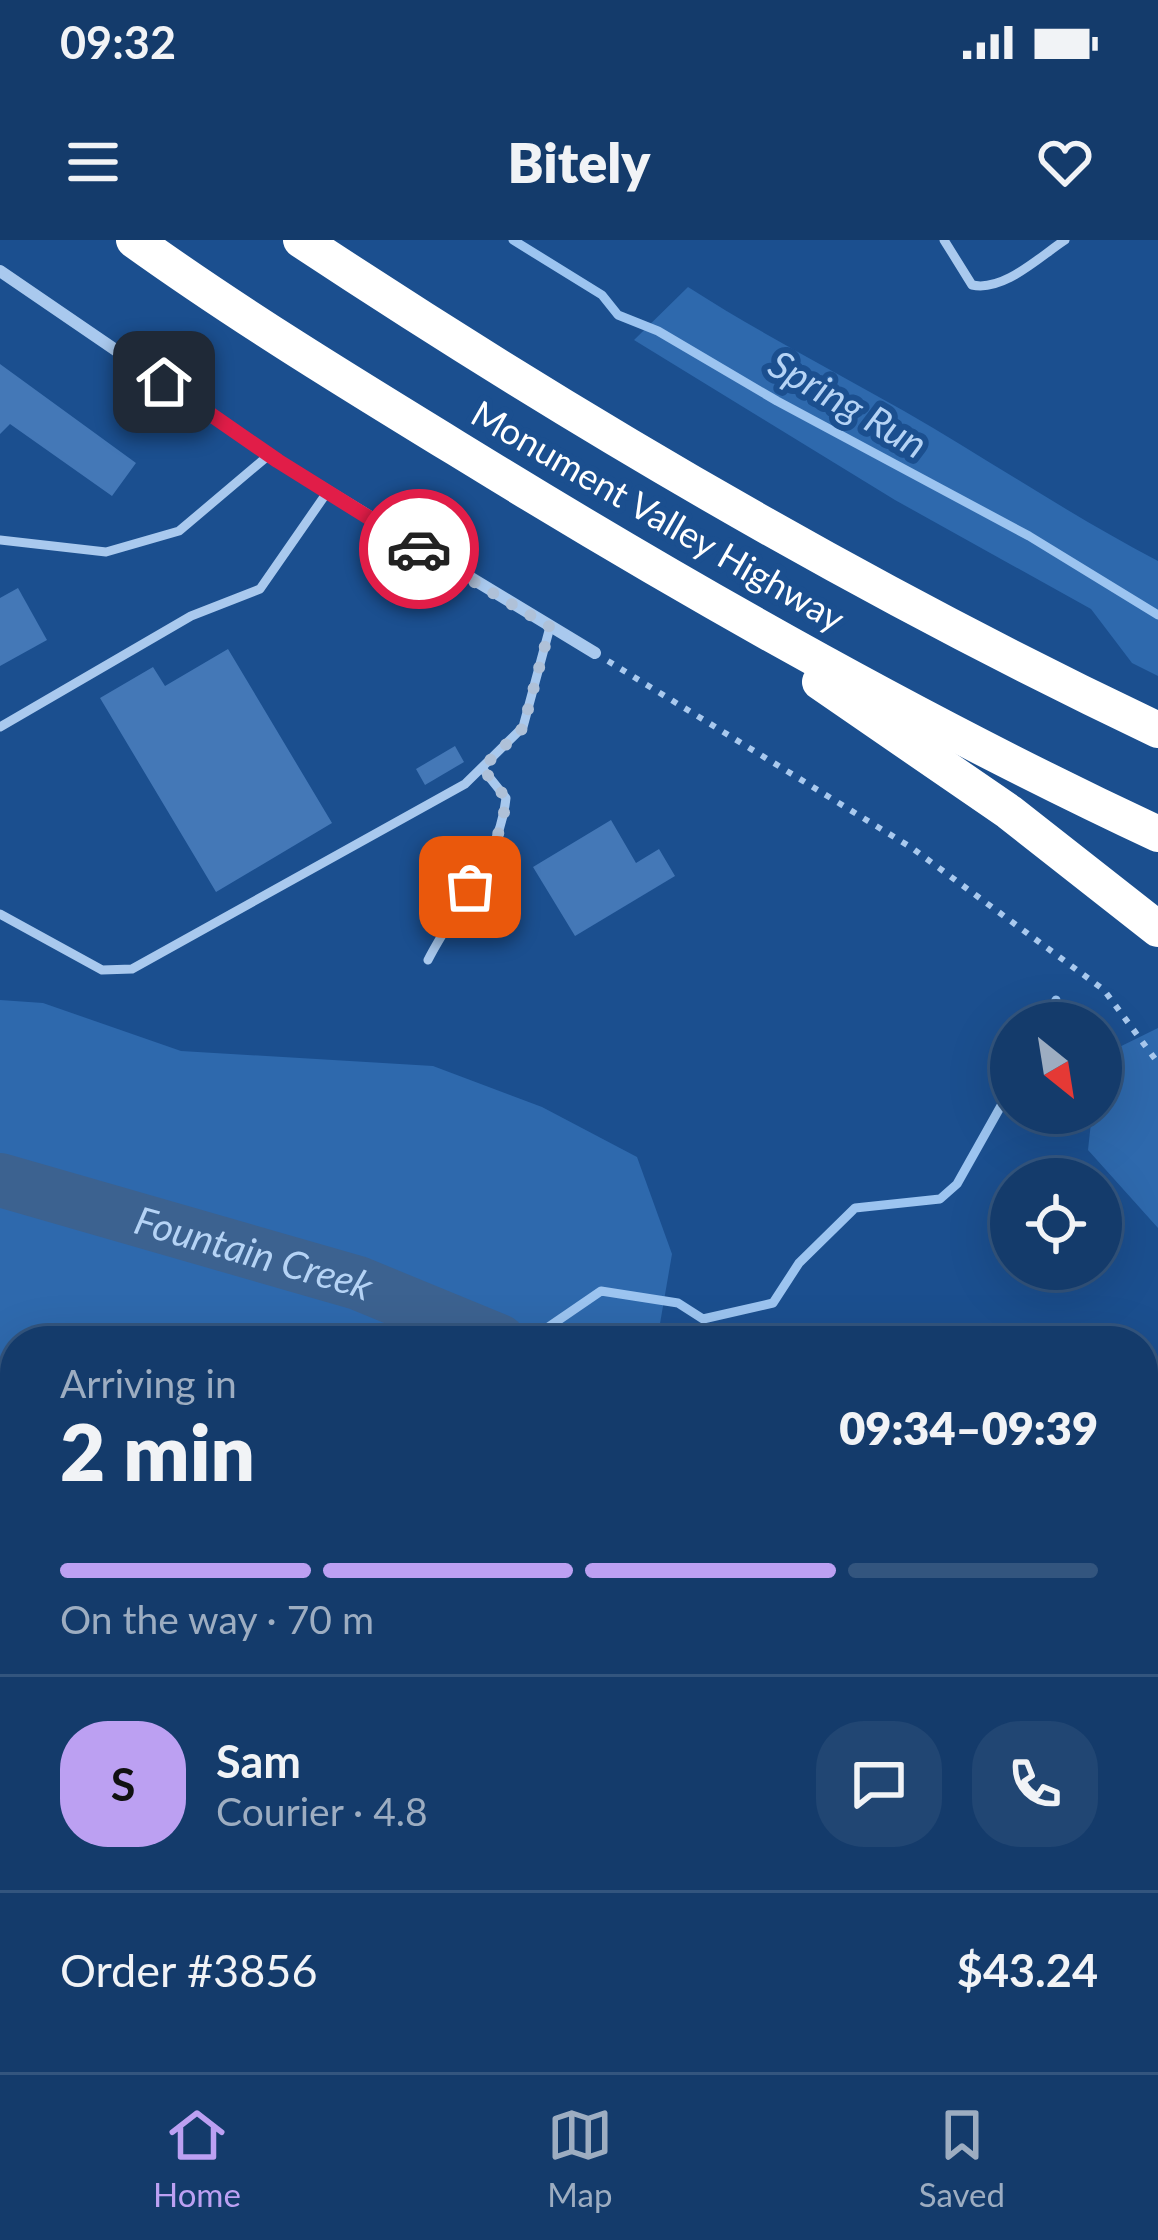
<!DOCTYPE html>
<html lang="en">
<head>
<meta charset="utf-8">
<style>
	:root { --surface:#143b6b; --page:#214673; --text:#f1f3f6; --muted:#9dadc1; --line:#33557e; --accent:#bca0f2 }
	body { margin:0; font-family:Lato,sans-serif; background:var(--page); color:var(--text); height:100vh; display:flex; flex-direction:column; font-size:45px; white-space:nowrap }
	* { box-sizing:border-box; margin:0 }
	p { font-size:39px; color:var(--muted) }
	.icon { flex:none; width:66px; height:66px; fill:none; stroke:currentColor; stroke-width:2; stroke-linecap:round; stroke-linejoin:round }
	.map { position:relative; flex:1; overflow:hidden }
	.drawer { position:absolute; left:0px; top:1086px; width:1158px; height:747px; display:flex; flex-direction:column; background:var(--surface); border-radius:48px 48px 0 0; box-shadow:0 12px 48px #0002,0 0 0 3px var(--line) }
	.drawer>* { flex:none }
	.needle { width:78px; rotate:150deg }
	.tools { position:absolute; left:990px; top:762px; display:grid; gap:24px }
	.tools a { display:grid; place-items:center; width:132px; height:132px; border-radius:50%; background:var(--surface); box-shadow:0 12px 48px #0002,0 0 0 3px var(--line); font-size:60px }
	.pin { position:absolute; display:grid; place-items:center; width:102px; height:102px; color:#fff; margin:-51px; border-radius:24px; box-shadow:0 6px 18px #0006 }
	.courier { position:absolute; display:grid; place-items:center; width:120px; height:120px; margin:-60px; border:9px solid #e11d48; border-radius:50%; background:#fff; color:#222; box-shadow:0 3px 15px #0007 }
	.headline em { font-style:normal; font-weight:800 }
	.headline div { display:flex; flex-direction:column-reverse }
	.headline { display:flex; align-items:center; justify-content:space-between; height:204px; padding:0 60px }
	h1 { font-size:78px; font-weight:800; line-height:90px }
	.bar { display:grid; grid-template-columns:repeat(4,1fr); gap:18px 12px; align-content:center; height:144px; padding:0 60px }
	.bar i { height:15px; border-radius:9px; background:var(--line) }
	.bar .active { background:var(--accent) }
	.bar p { grid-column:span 4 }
	.line { display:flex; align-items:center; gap:30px; padding:0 60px; border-top:3px solid var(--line) }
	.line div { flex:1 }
	.round { display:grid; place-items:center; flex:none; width:126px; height:126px; border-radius:48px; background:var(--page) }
	.status { display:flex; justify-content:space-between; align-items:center; height:84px; padding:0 60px; background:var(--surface); direction:ltr }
	.status svg { height:33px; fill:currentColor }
	header { display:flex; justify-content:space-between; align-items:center; height:156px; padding:0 60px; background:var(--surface); font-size:54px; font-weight:800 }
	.menu { display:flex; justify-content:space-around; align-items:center; height:168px; border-top:3px solid var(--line); background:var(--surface); font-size:33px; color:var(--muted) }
	.menu a { display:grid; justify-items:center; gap:6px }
	.menu .active { color:var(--accent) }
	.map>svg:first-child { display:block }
	.green { fill:#2e69ad }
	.water { fill:#3c6290; stroke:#9cc4f0; stroke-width:3 }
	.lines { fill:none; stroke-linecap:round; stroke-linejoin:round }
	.stream { stroke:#9cc4f0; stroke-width:9 }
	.river { stroke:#3c6290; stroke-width:54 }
	.building { fill:#4478b7 }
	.path { stroke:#a9c9ee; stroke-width:6; stroke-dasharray:6 9; stroke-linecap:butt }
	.lane { stroke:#a9c9ee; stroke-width:9 }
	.street { stroke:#a9c9ee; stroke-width:12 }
	.highway { stroke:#fff; stroke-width:36 }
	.done { stroke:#afc1d8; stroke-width:12; stroke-dasharray:0 21.6 }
	.route { stroke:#e11d48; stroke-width:15 }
	.labels { text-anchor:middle; stroke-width:12; stroke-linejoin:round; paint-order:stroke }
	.street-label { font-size:36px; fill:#fff; stroke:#1b4f8f }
	.water-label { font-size:39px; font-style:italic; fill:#b5d3f5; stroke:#1b4f8f }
</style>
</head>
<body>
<div class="status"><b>09:32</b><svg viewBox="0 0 49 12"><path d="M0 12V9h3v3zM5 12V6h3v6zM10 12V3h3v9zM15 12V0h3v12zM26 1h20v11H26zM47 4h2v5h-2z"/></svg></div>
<header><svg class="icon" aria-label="menu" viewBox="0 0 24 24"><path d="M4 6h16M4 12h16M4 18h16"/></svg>Bitely<svg class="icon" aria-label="heart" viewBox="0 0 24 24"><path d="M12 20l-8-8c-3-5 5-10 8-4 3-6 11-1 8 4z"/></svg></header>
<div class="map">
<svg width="1158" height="1832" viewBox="0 0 1158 1832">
	<rect width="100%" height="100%" fill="#1b4f8f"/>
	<!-- green -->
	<g class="green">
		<path d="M 688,47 C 758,92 832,130 904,171 C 989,220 1070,275 1158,321 L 1158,436 L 1132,423 L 1091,369 L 895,260 L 634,100 Z"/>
		<polygon points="0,760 43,763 181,811 433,826 542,867 637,917 672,1014 657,1101 15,1101 15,1205 0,1204"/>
		<polygon points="1158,788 1158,988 1088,910 1092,873 1101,873 1101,816"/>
	</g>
	<!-- water -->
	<polygon class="water" points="1143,1297 1158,1299 1158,1432 1143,1426"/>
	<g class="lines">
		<!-- stream -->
		<g class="stream">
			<polyline points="513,0 602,55 618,75 658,91 777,161 1029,296 1158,375"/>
			<polyline points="1044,783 1056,760"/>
			<polyline points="528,1101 601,1051 678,1063 703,1079 773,1063 799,1023 855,968 940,959 957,944 1011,848"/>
		</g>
		<!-- river -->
		<path class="river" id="s1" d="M 0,940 L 358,1043 L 499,1101"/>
	</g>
	<!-- building -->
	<g class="building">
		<polygon points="0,124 136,223 112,256 10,184 0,194"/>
		<polygon points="18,348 47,400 0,426 0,358"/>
		<polygon points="228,409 332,583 216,652 100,458 153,427 165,446"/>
		<polygon points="455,506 464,522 425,545 416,529"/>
		<polygon points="611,580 636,623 659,609 675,636 575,696 533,627"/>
	</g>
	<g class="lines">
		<!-- path -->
		<g class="path">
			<polyline points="608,421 912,608 1104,750 1158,823"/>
			<polyline points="0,1250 15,1253"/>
			<polyline points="1143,1479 1158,1488"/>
		</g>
		<!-- lane -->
		<g class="lane">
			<path d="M 944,0 L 972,45 C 1004,52 1039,17 1065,0"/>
			<polyline points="0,300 106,312 179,291 269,215"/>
			<polyline points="0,487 191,376 260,349 328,251"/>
			<polyline points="0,674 102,730 132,729 465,544 523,487 550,387"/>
			<path d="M 428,720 C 455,667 500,618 506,558 L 482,528"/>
		</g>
		<!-- street -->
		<polyline class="street" points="0,31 278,221 595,413"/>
		<!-- highway -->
		<g class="highway">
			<path d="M 134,0 C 247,81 368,154 487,227 C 704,360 927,486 1158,594"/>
			<path d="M 301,0 C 575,181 861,349 1158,490"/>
			<polyline points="820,442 1009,572 1158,689"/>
		</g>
	</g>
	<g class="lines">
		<!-- done -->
		<path class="done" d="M 419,309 L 550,387 L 523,488 L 482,528 L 506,558 C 503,593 488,618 470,647"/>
		<!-- route -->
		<polyline class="route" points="164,142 278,221 419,309"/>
	</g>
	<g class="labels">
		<!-- street labels -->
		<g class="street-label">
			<text transform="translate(658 276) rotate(30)" y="13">Monument Valley Highway</text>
		</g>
		<!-- water labels -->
		<g class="water-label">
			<text transform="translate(848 164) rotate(30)" y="14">Spring Run</text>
			<text dy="14" stroke="none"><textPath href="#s1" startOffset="264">Fountain Creek</textPath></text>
		</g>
	</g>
</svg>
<div class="tools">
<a><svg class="needle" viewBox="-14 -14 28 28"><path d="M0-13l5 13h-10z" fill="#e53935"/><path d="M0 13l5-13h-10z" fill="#9dadc1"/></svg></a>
<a><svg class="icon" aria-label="locate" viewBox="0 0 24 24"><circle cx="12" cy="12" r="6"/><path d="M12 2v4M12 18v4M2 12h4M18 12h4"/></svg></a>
</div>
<div class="pin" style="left:470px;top:647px;background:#ea580c"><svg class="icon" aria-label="bag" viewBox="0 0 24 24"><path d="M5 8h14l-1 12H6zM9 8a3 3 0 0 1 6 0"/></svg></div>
<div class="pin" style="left:164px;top:142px;background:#1f2937"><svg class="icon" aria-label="home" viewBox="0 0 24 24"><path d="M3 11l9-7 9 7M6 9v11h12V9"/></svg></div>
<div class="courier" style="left:419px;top:309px"><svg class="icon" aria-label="car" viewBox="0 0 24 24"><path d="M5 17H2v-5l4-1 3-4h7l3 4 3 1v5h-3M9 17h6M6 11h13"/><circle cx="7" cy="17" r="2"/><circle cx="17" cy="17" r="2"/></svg></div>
<section class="drawer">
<div class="headline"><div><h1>2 min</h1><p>Arriving in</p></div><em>09:34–09:39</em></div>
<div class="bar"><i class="active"></i><i class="active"></i><i class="active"></i><i></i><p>On the way · 70 m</p></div>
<div class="line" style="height:216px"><b class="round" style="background:var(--accent);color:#111">S</b><div><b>Sam</b><p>Courier · 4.8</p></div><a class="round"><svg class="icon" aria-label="chat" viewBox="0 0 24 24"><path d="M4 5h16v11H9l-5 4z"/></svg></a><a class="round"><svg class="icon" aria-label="phone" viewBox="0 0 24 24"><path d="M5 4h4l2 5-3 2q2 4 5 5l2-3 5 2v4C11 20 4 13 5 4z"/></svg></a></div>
<div class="line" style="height:156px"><div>Order #3856</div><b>$43.24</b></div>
</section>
</div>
<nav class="menu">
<a class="active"><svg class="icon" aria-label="home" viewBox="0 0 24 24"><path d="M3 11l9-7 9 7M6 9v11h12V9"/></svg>Home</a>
<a><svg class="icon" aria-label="map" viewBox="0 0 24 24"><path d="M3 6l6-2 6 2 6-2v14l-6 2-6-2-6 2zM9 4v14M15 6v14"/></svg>Map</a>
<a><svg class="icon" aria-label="saved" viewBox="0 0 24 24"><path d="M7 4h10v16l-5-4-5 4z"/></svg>Saved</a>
</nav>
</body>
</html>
